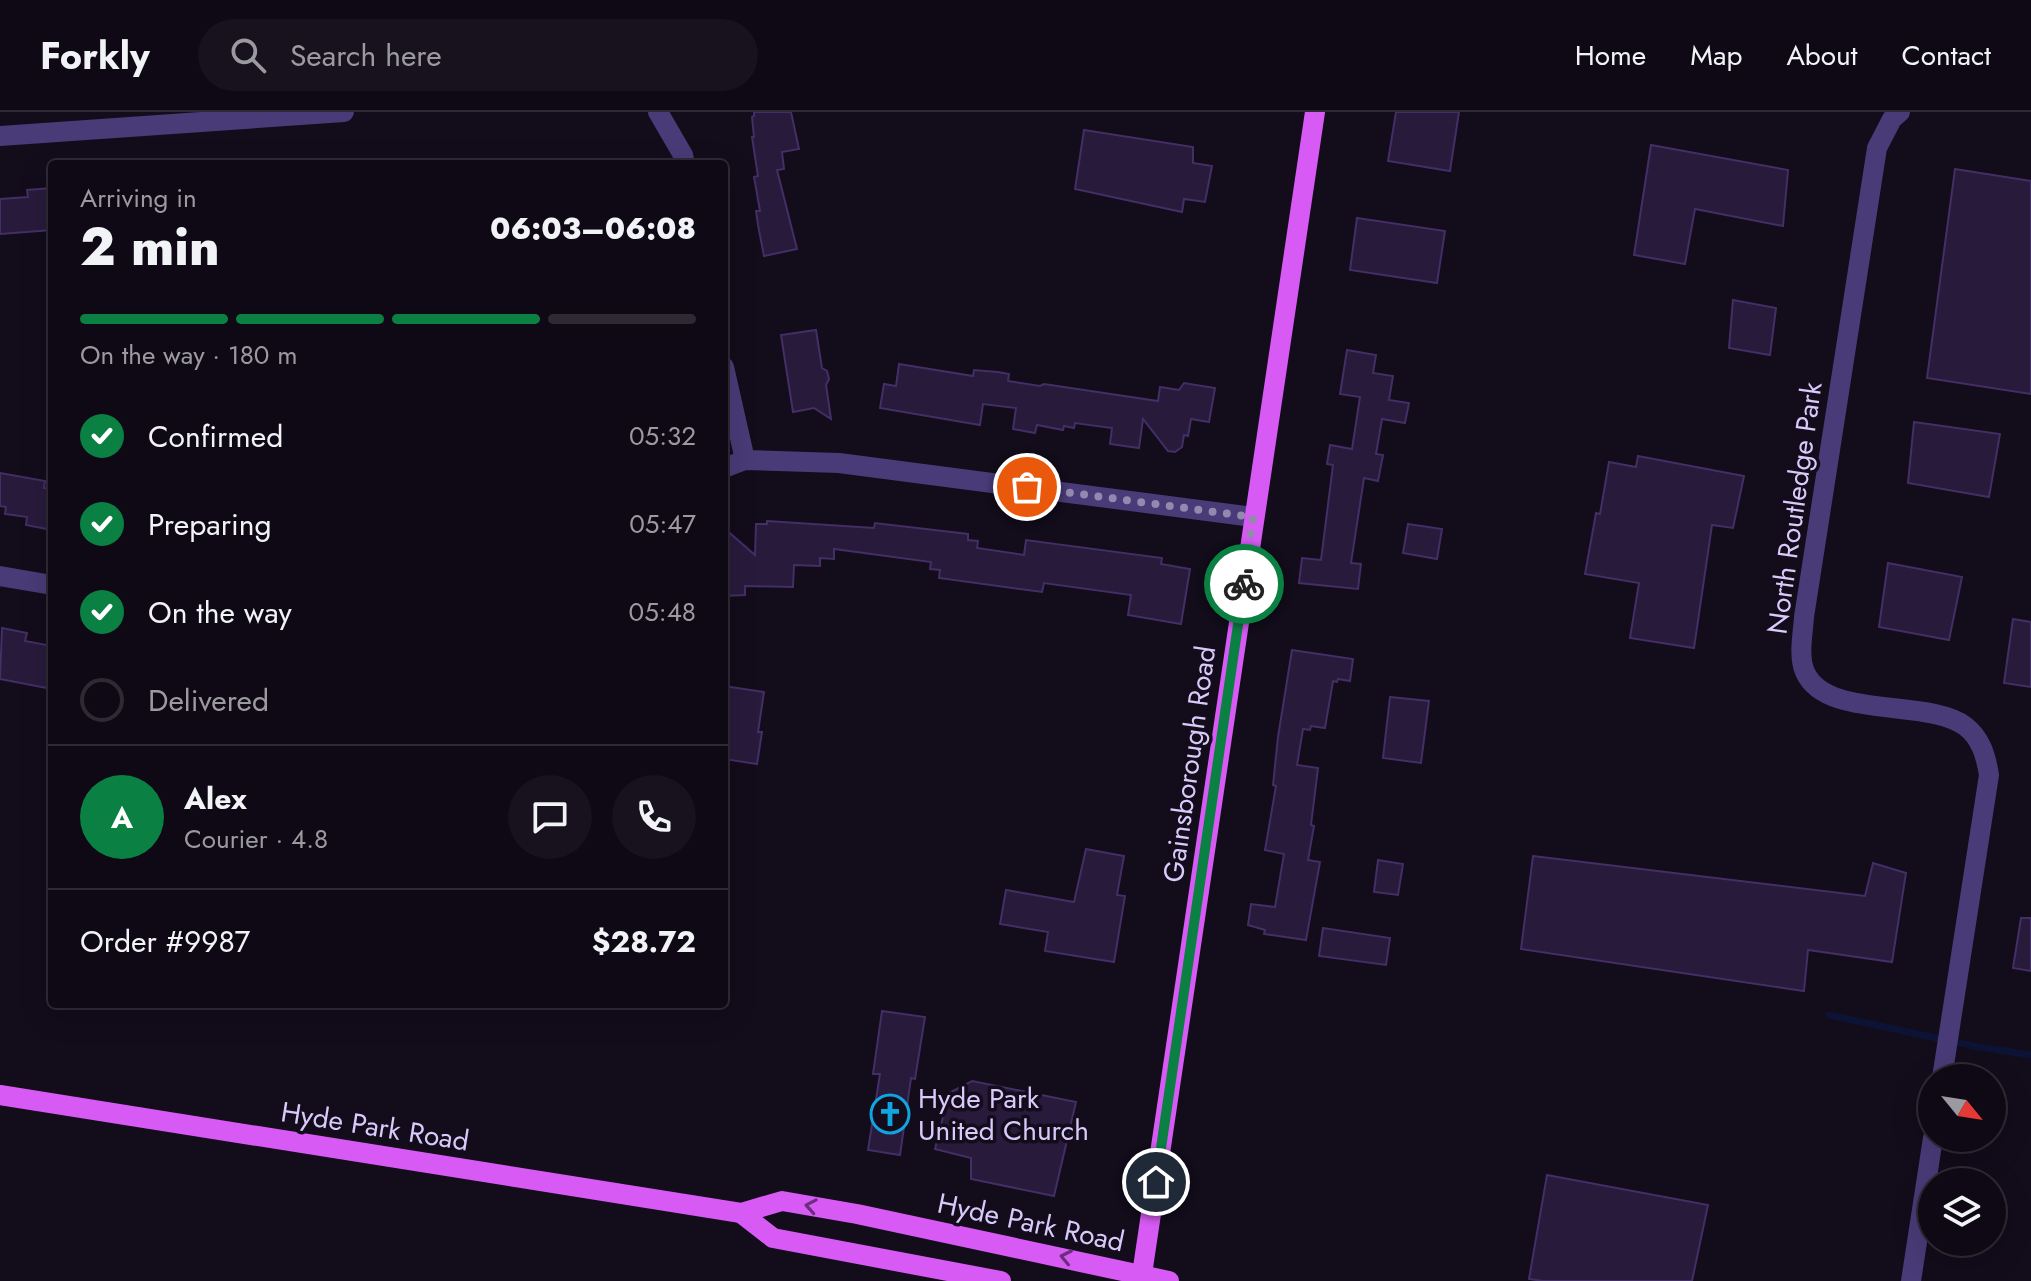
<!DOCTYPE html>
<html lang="en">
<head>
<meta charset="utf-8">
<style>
	:root { --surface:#0e0914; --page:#17121d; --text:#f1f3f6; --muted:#9b9aa0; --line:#2e2a34; --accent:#0b8043 }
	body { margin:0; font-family:Jost,sans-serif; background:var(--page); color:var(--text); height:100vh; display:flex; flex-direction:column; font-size:30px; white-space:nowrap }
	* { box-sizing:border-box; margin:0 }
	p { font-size:26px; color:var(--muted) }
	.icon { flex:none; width:44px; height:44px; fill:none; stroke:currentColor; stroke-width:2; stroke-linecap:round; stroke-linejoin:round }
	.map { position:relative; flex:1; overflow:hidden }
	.panel { position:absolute; left:48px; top:48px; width:680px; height:848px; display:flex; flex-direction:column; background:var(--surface); border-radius:8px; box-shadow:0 8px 32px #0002,0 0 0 2px var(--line) }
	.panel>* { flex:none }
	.needle { width:52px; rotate:120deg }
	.fabs { position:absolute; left:1918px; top:952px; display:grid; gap:16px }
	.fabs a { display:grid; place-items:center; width:88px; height:88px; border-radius:50%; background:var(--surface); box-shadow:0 8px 32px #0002,0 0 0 2px var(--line); font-size:40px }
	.pin { position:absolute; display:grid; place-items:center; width:68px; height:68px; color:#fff; margin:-34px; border:4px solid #fff; border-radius:50%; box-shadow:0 2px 8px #0007 }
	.courier { position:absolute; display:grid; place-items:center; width:80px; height:80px; margin:-40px; border:6px solid #0b8043; border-radius:50%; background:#fff; color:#222; box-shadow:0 2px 10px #0007 }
	.head em { font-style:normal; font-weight:800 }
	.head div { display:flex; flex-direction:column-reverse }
	.head { display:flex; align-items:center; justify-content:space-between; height:136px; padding:0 32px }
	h1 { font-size:52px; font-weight:800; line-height:60px }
	.bar { display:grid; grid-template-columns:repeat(4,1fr); gap:12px 8px; align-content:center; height:96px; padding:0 32px }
	.bar i { height:10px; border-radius:6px; background:var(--line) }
	.bar .selected { background:var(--accent) }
	.bar p { grid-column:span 4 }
	.line { display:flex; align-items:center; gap:20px; padding:0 32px; border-top:2px solid var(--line) }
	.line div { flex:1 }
	.round { display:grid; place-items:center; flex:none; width:84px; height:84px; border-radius:42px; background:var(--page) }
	ol { padding:0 32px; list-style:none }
	li { display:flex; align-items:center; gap:24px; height:88px }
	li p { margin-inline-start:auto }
	li .icon { padding:8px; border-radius:50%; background:var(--accent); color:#fff; stroke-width:4 }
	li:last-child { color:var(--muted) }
	li i { width:44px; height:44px; border:4px solid var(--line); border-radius:50% }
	header { display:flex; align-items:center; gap:48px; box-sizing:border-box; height:112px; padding:0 40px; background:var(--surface); border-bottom:2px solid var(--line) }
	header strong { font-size:38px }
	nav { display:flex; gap:44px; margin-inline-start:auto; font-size:28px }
	.search { width:560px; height:72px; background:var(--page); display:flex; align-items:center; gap:20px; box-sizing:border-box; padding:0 28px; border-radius:44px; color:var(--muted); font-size:30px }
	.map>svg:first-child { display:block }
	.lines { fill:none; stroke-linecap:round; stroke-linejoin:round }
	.stream { stroke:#0c1335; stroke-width:7 }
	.building { fill:#271a3b; stroke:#432e65; stroke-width:2 }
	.minor { stroke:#483b77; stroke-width:20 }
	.major { stroke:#d65af3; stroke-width:20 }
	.oneway { stroke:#6a2f7c }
	.done { stroke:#9388ad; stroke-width:8; stroke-dasharray:0 14.4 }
	.route { stroke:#0b8043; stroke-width:10 }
	.labels { text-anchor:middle; stroke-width:7; stroke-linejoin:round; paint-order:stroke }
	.street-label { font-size:28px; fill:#d9cafb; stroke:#120c1b }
	.poi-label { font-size:28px; fill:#d9cafb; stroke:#120c1b; text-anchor:start }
</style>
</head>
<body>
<header>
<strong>Forkly</strong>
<div class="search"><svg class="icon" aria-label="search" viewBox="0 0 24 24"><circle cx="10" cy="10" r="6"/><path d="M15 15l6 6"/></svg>Search here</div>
<nav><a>Home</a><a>Map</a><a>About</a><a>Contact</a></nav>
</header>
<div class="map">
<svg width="2031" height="1169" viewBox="0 0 2031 1169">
	<rect width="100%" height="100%" fill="#120c1b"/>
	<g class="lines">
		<!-- stream -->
		<polyline class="stream" points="1829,903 1973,934 2031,943"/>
	</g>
	<!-- building -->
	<g class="building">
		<polygon points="754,0 791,0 799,37 782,40 784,57 777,58 797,137 764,144 758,113 756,99 760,99 754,65 758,64 752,25 754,25 752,5 754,4"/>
		<polygon points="1396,0 1459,0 1450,59 1388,49"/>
		<polygon points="1084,18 1193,35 1193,51 1212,54 1205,90 1184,87 1182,100 1075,77"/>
		<polygon points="1651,33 1788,58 1783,114 1695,97 1685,152 1634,143"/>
		<polygon points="1955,57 2031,69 2031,282 1927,266"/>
		<polygon points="52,76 52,118 0,122 0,87 28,85 27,78"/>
		<polygon points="1357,106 1445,119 1437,171 1350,158"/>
		<polygon points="1733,188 1776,196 1770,243 1729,236"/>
		<polygon points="816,218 822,256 827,259 829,267 826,273 831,307 814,296 793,300 781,223"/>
		<polygon points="1347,238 1376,243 1373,261 1393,264 1389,288 1409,291 1405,311 1382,307 1376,342 1383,343 1378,369 1364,366 1351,451 1361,452 1358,477 1299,471 1302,446 1321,448 1333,353 1327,352 1330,333 1352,337 1360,285 1340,282"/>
		<polygon points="899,252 973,264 974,258 998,260 1009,262 1008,269 1040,274 1044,272 1158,289 1160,275 1179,278 1184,271 1215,276 1209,310 1191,307 1188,324 1184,323 1182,335 1175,340 1168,339 1143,307 1139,336 1110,332 1112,316 1075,311 1074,316 1064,314 1063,318 1037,313 1035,321 1013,317 1016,296 983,292 980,313 880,296 884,272 896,274"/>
		<polygon points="1914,310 2000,322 1989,385 1908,371"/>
		<polygon points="1638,344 1744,364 1733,416 1712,413 1694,536 1630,526 1639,471 1585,462 1596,401 1600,402 1609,350 1636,355"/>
		<polygon points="0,361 45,369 44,376 52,377 52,418 26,413 27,405 5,402 6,395 0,394"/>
		<polygon points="767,409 874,416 875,411 968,422 968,428 978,429 977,436 1024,443 1026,428 1162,446 1161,452 1190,457 1181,512 1128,503 1131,483 1044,471 1042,480 939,466 940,458 930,457 931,450 834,437 834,447 820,446 820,454 794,453 793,475 745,474 745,483 724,484 724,416 755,443 756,412 767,412"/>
		<polygon points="1408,412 1442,417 1437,447 1403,441"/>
		<polygon points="1888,451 1962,465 1949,528 1879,515"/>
		<polygon points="2013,507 2031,510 2031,575 2004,571"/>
		<polygon points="2,516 27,521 25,529 52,534 52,577 0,567"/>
		<polygon points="1292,538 1353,547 1350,569 1338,567 1337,570 1333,569 1325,616 1311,614 1310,618 1303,617 1297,653 1318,656 1311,713 1314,714 1308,748 1320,750 1306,828 1264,822 1265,818 1248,813 1251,792 1275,795 1284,742 1265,738 1276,674 1273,673 1278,625"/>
		<polygon points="724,574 764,580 758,620 762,620 757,652 724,647"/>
		<polygon points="1390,585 1429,589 1421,651 1383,646"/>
		<polygon points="1086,737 1124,744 1117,783 1125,784 1114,850 1045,839 1048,820 1000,812 1006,778 1074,790"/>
		<polygon points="1533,744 1865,784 1873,751 1906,761 1892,850 1808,838 1804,879 1521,837"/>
		<polygon points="1378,748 1403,752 1398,783 1374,780"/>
		<polygon points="2021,806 2031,806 2031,859 2013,856"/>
		<polygon points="1323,816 1390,826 1386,853 1319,844"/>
		<polygon points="882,899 925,905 915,967 911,966 900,1043 868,1038 880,962 873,962"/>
		<polygon points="972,969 1076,990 1054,1084 971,1067 971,1046 935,1037 949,981"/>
		<polygon points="1547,1063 1708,1093 1692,1169 1543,1169 1529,1167"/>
	</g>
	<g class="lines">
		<!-- minor -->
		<g class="minor">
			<polyline points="658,0 683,43 685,52"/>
			<path d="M 1900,0 L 1892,7 L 1877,36 L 1804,505 C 1803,522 1798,544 1805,560 C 1826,608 1927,586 1965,614 C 1981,626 1986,644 1989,663 L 1942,966"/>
			<polyline points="0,24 344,0"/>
			<polyline points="724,255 745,348"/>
			<polyline points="724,356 745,348 839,351 1253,405"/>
			<polyline points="0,464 52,473"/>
			<polyline points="1911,1169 1933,1026"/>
		</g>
		<!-- major -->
		<g class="major">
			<polyline points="0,983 741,1101 782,1089 857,1102 1169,1169"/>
			<polyline points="741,1101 773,1126 1001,1169"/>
			<polyline points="1141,1169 1315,0"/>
		</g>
	</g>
	<!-- one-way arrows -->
	<defs><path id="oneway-chevron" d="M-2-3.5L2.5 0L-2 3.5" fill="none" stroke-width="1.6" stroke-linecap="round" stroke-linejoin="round" transform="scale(2)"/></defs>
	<g class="oneway">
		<use href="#oneway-chevron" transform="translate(811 1094) rotate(-170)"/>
		<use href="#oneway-chevron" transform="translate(1066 1145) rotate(-168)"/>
	</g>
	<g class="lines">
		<!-- done -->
		<polyline class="done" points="1027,375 1253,405 1244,472"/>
		<!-- route -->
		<polyline class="route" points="1156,1070 1244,472"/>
	</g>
	<!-- icons -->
	<defs>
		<symbol id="church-ring" viewBox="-11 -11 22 22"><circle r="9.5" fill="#120c1b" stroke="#10a5e1" stroke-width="1.5"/><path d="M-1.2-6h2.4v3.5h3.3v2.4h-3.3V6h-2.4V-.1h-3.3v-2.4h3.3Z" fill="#10a5e1"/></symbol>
	</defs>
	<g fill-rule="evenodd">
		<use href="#church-ring" x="868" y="980" width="44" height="44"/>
	</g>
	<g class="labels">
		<!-- street labels -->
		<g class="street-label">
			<text transform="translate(1794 396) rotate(-82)" y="10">North Routledge Park</text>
			<text transform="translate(1189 652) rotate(-82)" y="10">Gainsborough Road</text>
			<text transform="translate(375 1014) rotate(9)" y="10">Hyde Park Road</text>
			<text transform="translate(1031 1110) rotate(12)" y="10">Hyde Park Road</text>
		</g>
		<!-- poi labels -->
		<g class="poi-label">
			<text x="918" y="996">Hyde Park<tspan x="918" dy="32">United Church</tspan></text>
		</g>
	</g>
</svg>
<div class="fabs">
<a><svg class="needle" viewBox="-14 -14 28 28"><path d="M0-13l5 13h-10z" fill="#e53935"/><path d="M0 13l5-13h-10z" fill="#9b9aa0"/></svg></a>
<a><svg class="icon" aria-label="layers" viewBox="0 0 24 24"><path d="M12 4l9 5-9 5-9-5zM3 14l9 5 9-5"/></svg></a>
</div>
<div class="pin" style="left:1027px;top:375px;background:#ea580c"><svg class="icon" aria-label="bag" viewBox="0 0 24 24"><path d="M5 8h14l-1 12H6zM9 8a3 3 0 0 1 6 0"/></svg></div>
<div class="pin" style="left:1156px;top:1070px;background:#1f2937"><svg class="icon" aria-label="home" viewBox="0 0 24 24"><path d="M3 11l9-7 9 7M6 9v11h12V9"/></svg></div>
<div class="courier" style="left:1244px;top:472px"><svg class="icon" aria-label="bike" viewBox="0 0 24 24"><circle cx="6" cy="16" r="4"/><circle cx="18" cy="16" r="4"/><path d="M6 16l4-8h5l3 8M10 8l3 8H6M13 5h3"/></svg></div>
<section class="panel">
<div class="head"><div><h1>2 min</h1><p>Arriving in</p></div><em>06:03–06:08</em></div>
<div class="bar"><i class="selected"></i><i class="selected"></i><i class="selected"></i><i></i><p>On the way · 180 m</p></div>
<ol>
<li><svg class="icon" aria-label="check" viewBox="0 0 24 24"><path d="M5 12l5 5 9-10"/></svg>Confirmed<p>05:32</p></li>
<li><svg class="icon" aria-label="check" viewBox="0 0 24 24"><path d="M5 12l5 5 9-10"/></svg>Preparing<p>05:47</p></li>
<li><svg class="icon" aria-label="check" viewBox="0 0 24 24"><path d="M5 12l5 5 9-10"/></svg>On the way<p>05:48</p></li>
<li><i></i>Delivered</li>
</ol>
<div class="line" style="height:144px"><b class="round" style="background:var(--accent);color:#fff">A</b><div><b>Alex</b><p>Courier · 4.8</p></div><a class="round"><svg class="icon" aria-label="chat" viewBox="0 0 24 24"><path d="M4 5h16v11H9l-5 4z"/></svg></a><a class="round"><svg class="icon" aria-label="phone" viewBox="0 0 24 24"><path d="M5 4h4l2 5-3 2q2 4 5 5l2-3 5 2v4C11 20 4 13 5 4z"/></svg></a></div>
<div class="line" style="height:104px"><div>Order #9987</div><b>$28.72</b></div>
</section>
</div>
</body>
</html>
